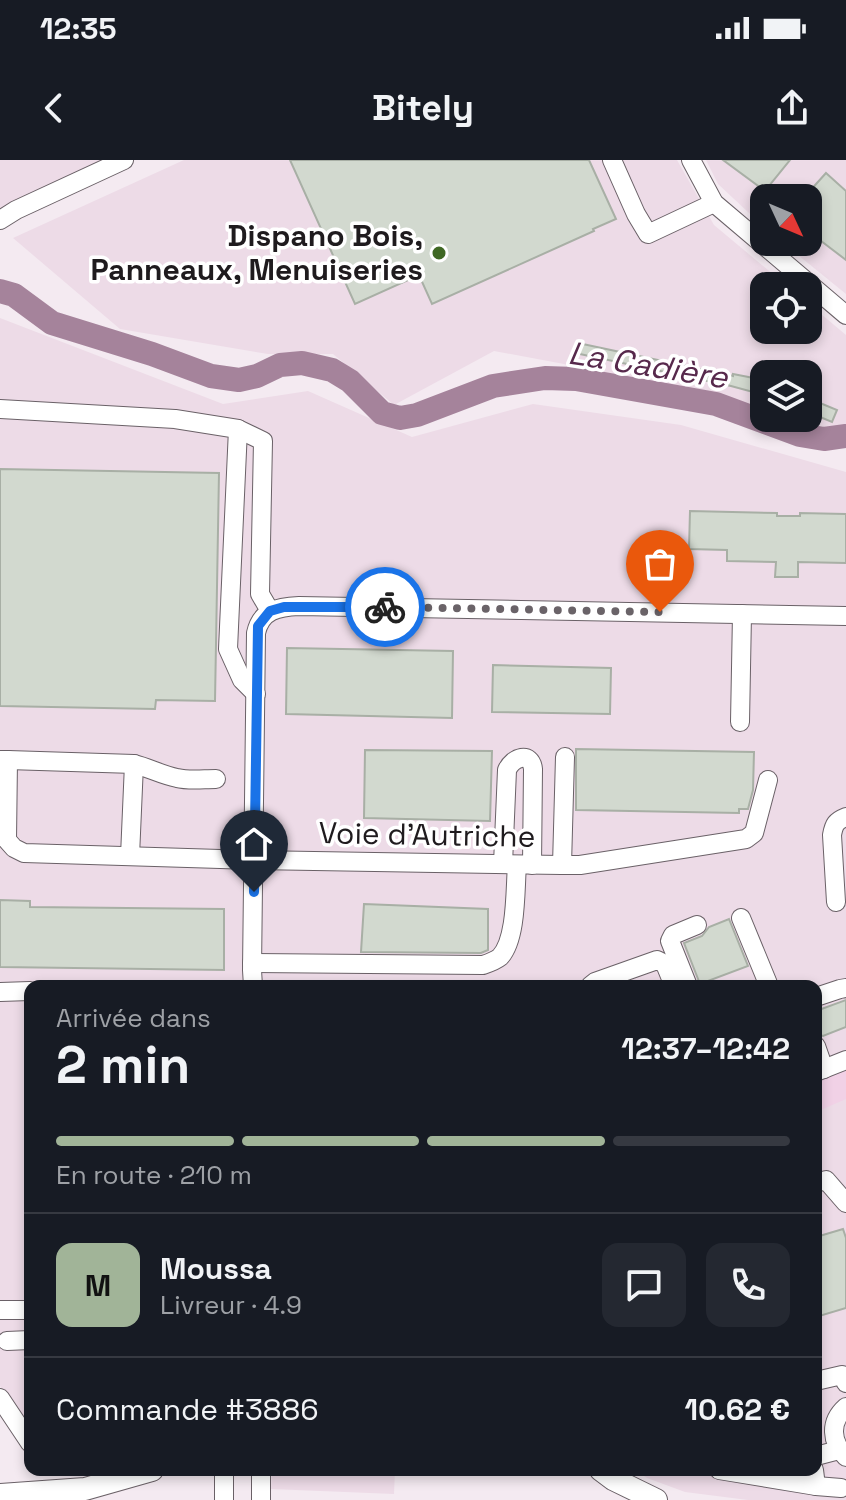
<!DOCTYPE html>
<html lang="fr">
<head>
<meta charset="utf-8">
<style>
	:root { --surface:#171b24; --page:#242831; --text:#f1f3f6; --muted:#9ea1a6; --line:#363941; --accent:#a1b498 }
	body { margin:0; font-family:"Space Grotesk",sans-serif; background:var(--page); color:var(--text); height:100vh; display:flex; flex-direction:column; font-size:30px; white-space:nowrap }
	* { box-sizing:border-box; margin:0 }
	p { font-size:26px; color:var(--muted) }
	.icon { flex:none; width:44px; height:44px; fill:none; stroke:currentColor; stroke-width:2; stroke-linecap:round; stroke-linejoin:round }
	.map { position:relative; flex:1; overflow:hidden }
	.side { position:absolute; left:24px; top:820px; width:798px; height:496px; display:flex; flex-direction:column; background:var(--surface); border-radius:16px; box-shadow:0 4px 12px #0003 }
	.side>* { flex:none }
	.needle { width:52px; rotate:134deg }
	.tools { position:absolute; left:750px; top:24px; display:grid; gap:16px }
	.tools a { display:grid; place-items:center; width:72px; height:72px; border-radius:16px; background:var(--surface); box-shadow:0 4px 12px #0003; font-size:40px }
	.pin { position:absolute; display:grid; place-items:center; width:68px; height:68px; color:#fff; margin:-82px -34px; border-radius:50% 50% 50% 0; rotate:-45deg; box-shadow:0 0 8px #0007 }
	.pin .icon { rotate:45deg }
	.courier { position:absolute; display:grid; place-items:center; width:80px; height:80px; margin:-40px; border:6px solid #1a73e8; border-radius:50%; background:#fff; color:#222; box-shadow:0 2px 10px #0007 }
	.overview em { font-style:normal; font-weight:600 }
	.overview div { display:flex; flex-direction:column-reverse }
	.overview { display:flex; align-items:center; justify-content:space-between; height:136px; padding:0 32px }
	h1 { font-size:52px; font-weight:600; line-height:60px }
	.bar { display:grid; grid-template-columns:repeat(4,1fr); gap:12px 8px; align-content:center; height:96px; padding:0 32px }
	.bar i { height:10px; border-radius:6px; background:var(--line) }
	.bar .current { background:var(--accent) }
	.bar p { grid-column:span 4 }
	.line { display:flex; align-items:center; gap:20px; padding:0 32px; border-top:2px solid var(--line) }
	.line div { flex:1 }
	.round { display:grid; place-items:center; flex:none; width:84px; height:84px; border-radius:16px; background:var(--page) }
	.status { display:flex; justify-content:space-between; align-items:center; height:56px; padding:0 40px; background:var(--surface); direction:ltr }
	.status svg { height:22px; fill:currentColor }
	header { display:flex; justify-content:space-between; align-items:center; height:104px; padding:0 32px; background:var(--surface); font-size:36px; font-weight:600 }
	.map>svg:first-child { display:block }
	.built { fill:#eddbe7 }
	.green { fill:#f1d1e6 }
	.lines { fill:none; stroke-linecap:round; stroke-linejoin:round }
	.river { stroke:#a5839b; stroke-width:24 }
	.building { fill:#d2d9cf; stroke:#a8afa5; stroke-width:2 }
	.minor-casing { stroke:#6a6167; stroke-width:20 }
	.major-casing { stroke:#6a6167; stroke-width:24 }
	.minor { stroke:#fff; stroke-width:18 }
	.major { stroke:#fff; stroke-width:22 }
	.done { stroke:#6a6368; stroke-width:8; stroke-dasharray:0 14.4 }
	.route { stroke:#1a73e8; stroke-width:10 }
	.poi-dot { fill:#3f6824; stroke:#fff; stroke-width:3 }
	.labels { text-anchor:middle; stroke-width:7; stroke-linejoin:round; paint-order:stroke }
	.poi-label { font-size:30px; font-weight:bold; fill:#1f1b1e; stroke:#fff; text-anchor:end }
	.street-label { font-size:30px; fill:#1f1b1e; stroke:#fff }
	.water-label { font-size:32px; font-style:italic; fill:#57294c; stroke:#fff }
</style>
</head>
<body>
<div class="status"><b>12:35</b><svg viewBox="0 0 49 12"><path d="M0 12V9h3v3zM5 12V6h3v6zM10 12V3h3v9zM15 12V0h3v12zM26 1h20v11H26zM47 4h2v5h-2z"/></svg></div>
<header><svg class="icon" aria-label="back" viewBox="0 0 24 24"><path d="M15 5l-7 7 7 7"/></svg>Bitely<svg class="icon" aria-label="share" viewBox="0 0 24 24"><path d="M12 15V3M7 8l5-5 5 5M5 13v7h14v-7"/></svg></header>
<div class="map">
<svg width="846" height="1340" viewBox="0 0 846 1340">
	<rect width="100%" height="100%" fill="#f4eaf1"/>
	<!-- built -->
	<g class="built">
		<polygon points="0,0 109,0 0,62"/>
		<polygon points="184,0 677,0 714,65 787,126 764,126 764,170 808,170 808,143 846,175 846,266 827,273 768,258 808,258 808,214 764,214 764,257 564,204 494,191 394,245 333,194 268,194 120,169 13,78"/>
		<polygon points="706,0 846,0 846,134 782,82 808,82 808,38 764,38 764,67 718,24"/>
		<polygon points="0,158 223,244 308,231 412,277 533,244 681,265 846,312 846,1340 748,1340 685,1332 647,1318 635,1310 816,1310 816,826 30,826 30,1273 0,1226"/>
		<polygon points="272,1310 395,1310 394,1334 271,1329"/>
	</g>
	<!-- green -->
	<polygon class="green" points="846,908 846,939 816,952 816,920"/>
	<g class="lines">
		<!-- river -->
		<polyline class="river" points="0,131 14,135 52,163 152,194 211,216 239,220 257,216 280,205 302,203 332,210 350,221 382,253 400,258 417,255 493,226 545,218 576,219 716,244 800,275 824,279 846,276"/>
	</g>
	<!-- building -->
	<g class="building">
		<polygon points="290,0 589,0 616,59 593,69 594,71 432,144 419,115 355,144"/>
		<polygon points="723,0 790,0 765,31"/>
		<polygon points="826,13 846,31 846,100 808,71 808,33"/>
		<polygon points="578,183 733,216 733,214 764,220 764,235 731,226 575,193"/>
		<polygon points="808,238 837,250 832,262 808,252"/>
		<polygon points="0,309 219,313 215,541 156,540 155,549 0,546"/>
		<polygon points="690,351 777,353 777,356 800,356 800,353 846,354 846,403 798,402 798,417 775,417 776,402 727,401 727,390 689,389"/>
		<polygon points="287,488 453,491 452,558 286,554"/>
		<polygon points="493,505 611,508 610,554 492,552"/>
		<polygon points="576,589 754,592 753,630 748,649 739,649 739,653 576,650"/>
		<polygon points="365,590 492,591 490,661 364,658"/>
		<polygon points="0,740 30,741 30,747 224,749 224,810 0,807"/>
		<polygon points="364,744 488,749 488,790 481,793 361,792"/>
		<polygon points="729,759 748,806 700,824 684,783 702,776 709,767"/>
		<polygon points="846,840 846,867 823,876 820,875 816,865 816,851"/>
		<polygon points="843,1069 846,1078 846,1148 816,1157 816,1077"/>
	</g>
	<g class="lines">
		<defs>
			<g id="minor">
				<polyline points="612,0 636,54 648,74 714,43"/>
				<polyline points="691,0 714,43 846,155"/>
				<polyline points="0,60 16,50 124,0"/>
				<polyline points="0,249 175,259 238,269 228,489 242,520 256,534"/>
				<polyline points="238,269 263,281 260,434 270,451"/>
				<polyline points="740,562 742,454"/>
				<polyline points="0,600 8,600 7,680 14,688 24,693 253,700 562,705 580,705 746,679 754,673 768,620"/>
				<polyline points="8,600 134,604 130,696"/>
				<path d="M 134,604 C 149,608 162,615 177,618 C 189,621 203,619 216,619"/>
				<path d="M 503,704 L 507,610 C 513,597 531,591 533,609 L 532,705"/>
				<polyline points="562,705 565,597"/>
				<path d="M 836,742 L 832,675 C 834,664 836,661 846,657"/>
				<polyline points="741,758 769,826"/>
				<path d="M 252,803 L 483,805 C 489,803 495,801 500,797 C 517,779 515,729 517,705"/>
				<path d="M 253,826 L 252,810 L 256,473 C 261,450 278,447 299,446 L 846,456"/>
				<polyline points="590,826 595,822 657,800 665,804 674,826"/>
				<polyline points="688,826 670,781 673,775 697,765"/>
				<polyline points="0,832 30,831"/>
				<polyline points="816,837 840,829 846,828"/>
				<polyline points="816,886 824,909"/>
				<polyline points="816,912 846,900"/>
				<polyline points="816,1023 826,1020 846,1043"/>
				<polyline points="0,1150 30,1150"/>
				<polyline points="7,1181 30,1180"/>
				<polyline points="816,1221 842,1215 846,1223"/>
				<polyline points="0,1238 30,1283"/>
				<path d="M 846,1247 C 829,1262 831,1282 846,1297"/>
				<polyline points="816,1296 839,1290"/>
				<polyline points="719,1310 816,1326 814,1310"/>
				<polyline points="816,1326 841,1328"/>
				<polyline points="224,1340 224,1310"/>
				<polyline points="261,1340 261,1310"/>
			</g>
			<g id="major">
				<polyline points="601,1310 613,1319 656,1340"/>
				<polyline points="0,1335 85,1329 152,1310"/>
			</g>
		</defs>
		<!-- minor casing -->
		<use href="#minor" class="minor-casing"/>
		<!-- major casing -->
		<use href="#major" class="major-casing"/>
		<!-- minor -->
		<use href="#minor" class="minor"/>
		<!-- major -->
		<use href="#major" class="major"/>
	</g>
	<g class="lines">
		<!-- done -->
		<polyline class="done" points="385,447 660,452"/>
		<!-- route -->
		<polyline class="route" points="254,732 258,466 270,451 284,447 385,447"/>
	</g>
	<!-- markers -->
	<circle class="poi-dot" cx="439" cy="93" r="8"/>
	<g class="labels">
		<!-- poi labels -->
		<g class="poi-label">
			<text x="423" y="86">Dispano Bois,<tspan x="423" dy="34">Panneaux, Menuiseries</tspan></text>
		</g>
		<!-- street labels -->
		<g class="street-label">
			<text transform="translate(427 675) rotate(1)" y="10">Voie d'Autriche</text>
		</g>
		<!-- water labels -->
		<g class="water-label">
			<text transform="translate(648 205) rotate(9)" y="11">La Cadière</text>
		</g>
	</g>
</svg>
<div class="tools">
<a><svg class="needle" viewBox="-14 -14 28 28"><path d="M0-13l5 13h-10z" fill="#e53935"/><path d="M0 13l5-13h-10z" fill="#9ea1a6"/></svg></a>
<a><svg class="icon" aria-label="locate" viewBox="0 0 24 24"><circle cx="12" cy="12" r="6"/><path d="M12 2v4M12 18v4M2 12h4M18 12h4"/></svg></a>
<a><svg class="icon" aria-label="layers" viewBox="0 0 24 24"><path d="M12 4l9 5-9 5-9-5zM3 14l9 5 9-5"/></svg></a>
</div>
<div class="pin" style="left:660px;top:452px;background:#ea580c"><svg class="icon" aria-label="bag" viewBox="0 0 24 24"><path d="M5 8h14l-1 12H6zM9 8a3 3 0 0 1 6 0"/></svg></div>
<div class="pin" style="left:254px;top:732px;background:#1f2937"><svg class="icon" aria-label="home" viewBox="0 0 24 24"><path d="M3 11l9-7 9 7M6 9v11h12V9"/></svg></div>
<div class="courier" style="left:385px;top:447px"><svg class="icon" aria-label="bike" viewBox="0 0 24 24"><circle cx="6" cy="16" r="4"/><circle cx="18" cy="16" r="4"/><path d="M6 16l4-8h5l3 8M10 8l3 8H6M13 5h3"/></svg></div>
<section class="side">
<div class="overview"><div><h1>2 min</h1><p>Arrivée dans</p></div><em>12:37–12:42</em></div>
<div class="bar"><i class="current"></i><i class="current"></i><i class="current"></i><i></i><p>En route · 210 m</p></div>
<div class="line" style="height:144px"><b class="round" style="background:var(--accent);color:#111">M</b><div><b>Moussa</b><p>Livreur · 4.9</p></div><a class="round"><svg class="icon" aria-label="chat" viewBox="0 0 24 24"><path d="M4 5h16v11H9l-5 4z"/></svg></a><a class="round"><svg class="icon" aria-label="phone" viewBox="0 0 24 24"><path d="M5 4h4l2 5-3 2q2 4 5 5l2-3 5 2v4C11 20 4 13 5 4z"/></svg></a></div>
<div class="line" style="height:104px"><div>Commande #3886</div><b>10.62 €</b></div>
</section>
</div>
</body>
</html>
